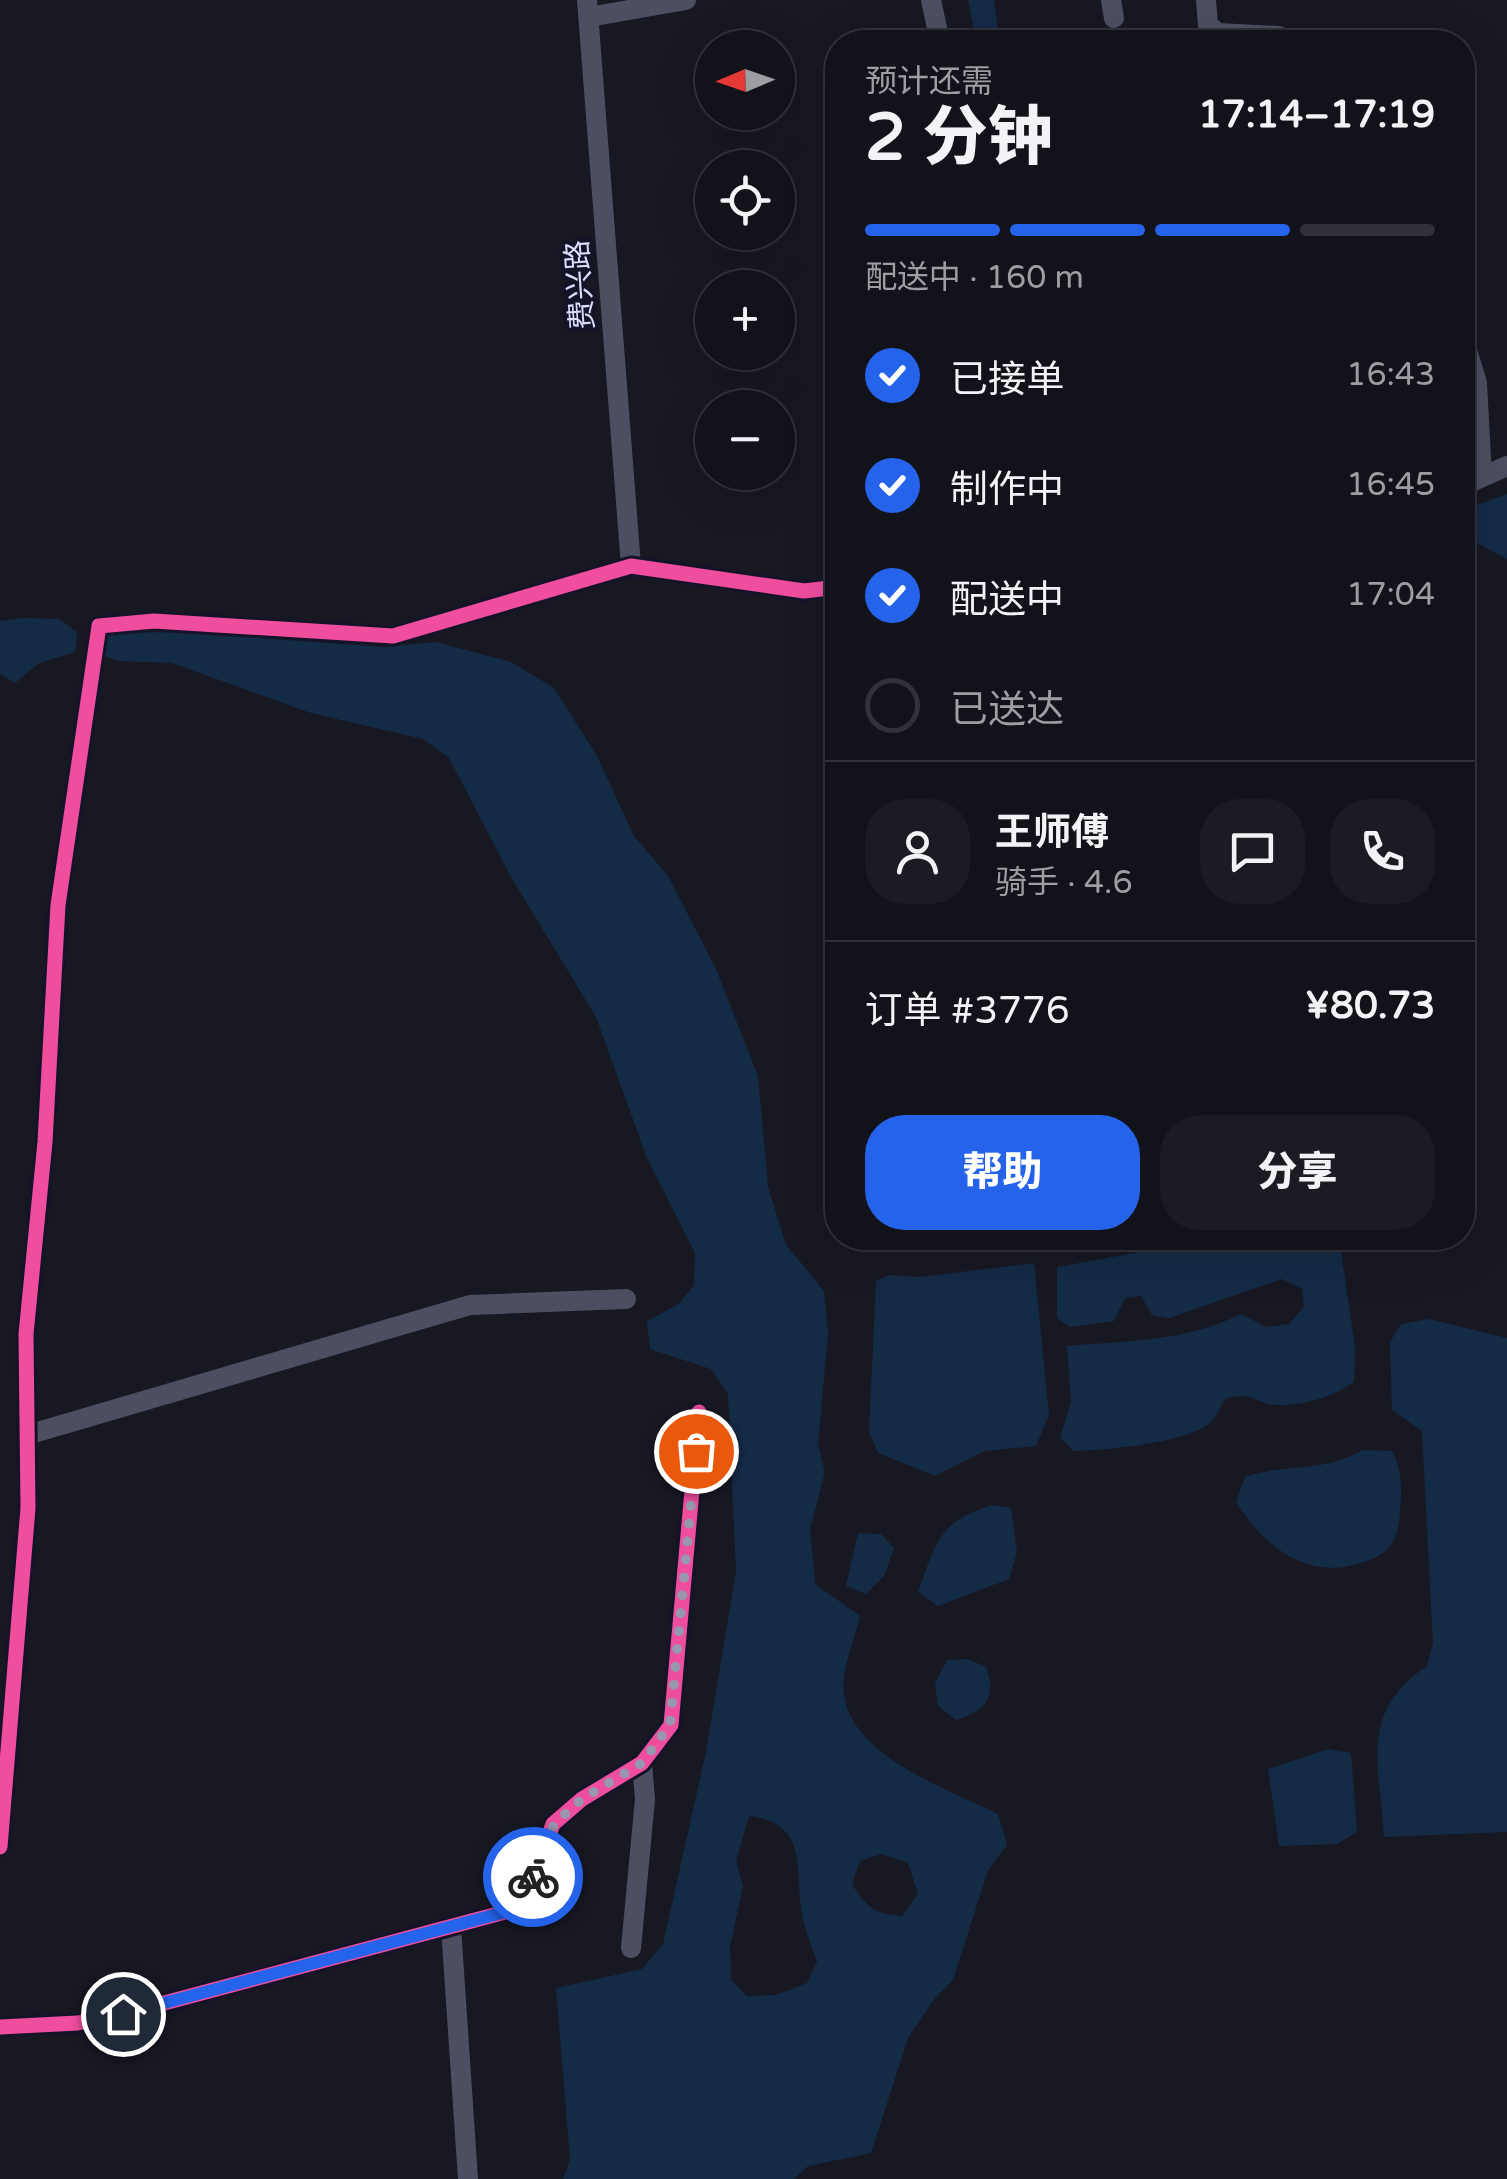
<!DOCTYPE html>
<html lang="zh">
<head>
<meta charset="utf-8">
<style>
	:root { --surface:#12121a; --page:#1b1b23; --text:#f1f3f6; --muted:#9c9ea2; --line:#313239; --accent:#2563eb }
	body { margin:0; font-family:"Varela Round","Noto Sans SC",sans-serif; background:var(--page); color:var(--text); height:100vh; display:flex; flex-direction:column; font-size:38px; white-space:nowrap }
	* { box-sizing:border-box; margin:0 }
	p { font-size:32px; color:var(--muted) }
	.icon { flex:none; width:55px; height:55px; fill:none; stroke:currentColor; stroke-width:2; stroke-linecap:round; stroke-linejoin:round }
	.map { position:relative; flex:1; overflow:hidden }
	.details { position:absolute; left:825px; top:30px; width:650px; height:1220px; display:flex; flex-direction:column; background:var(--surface); border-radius:40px; box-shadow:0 10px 40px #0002,0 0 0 2px var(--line) }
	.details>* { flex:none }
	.needle { width:65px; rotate:268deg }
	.tools { position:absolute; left:695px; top:30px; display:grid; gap:20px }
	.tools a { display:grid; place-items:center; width:100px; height:100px; border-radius:50%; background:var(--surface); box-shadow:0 10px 40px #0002,0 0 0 2px var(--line); font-size:50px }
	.pin { position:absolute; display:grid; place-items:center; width:85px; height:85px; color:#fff; margin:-42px; border:5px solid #fff; border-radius:50%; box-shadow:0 2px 10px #0007 }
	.courier { position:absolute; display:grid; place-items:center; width:100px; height:100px; margin:-50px; border:8px solid #2563eb; border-radius:50%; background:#fff; color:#222; box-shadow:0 2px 12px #0007 }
	.overview em { font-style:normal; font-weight:800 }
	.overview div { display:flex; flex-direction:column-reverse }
	.overview { display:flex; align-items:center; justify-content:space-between; height:170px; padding:0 40px }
	h1 { font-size:65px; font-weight:800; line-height:75px }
	.bar { display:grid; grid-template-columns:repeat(4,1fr); gap:15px 10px; align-content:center; height:120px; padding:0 40px }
	.bar i { height:12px; border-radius:8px; background:var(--line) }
	.bar .on { background:var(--accent) }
	.bar p { grid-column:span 4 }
	.line { display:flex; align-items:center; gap:25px; padding:0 40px; border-top:2px solid var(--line) }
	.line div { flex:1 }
	.round { display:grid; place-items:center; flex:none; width:105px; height:105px; border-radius:40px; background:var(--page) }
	ol { padding:0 40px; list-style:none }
	li { display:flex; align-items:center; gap:30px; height:110px }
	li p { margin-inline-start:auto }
	li .icon { padding:10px; border-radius:50%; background:var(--accent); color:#fff; stroke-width:4 }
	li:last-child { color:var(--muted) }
	li i { width:55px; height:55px; border:5px solid var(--line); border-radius:50% }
	.action { display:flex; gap:20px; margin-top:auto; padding:20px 40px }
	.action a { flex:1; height:115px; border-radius:40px; background:var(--accent); color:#fff; font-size:40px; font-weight:800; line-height:115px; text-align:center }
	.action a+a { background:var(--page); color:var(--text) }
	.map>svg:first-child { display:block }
	.water { fill:#142b46; fill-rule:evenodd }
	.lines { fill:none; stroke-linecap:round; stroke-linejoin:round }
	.street { stroke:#4e4e62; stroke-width:20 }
	.cycleway-casing { stroke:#141328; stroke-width:21 }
	.cycleway { stroke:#ef4d9e; stroke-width:15 }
	.done { stroke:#9897b0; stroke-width:10; stroke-dasharray:0 18 }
	.route { stroke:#2563eb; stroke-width:12 }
	.labels { text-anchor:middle; stroke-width:8; stroke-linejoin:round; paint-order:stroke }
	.street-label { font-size:30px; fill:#dddcfc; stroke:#141328 }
</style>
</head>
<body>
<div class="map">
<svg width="1507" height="2179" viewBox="0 0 1507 2179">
	<rect width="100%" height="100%" fill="#181823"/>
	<!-- water -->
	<g class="water">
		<polygon points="968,0 994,0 999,42 976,42"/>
		<polygon points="1507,494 1507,559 1463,536 1462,510"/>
		<polygon points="22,618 59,619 77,632 75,652 39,663 15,683 0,674 0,621"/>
		<path d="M 180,632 L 383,647 L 436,642 L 511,662 L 554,688 L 597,756 L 634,836 L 668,876 L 716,969 L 758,1076 L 768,1187 L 786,1245 L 824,1291 L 828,1333 L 818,1445 L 825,1472 L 810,1529 L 815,1584 L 860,1616 C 855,1636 847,1656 844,1677 C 834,1751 946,1788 998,1814 L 1007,1845 L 988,1870 L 953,1980 L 935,1998 L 908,2038 L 871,2153 L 808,2166 L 794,2179 L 563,2179 L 570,2160 L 556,1988 L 642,1969 L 663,1944 L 706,1752 L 736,1571 L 728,1394 L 711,1369 L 650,1349 L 647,1321 L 679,1304 L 694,1285 L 695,1253 L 647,1158 L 596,1017 L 511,877 L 449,758 L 423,739 L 311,713 L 172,663 L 119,661 L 103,656 L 106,633 ZM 749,1816 C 814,1824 792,1876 804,1923 C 807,1936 813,1949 817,1962 L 807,1983 L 776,1995 L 747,1996 L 731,1980 L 730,1946 L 743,1886 L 736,1861 ZM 881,1854 L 908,1863 L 918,1894 L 902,1916 C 876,1915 865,1906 852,1884 L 860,1861 Z"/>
		<path d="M 1249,1238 L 1339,1238 L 1355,1346 L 1354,1382 C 1334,1396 1304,1406 1278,1405 C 1255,1405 1253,1390 1225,1399 C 1221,1405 1218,1414 1213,1420 C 1192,1443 1106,1450 1074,1451 L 1060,1438 L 1071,1402 L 1067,1346 C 1126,1341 1188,1341 1241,1314 L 1266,1327 L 1289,1324 L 1304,1307 L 1302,1289 L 1282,1279 L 1169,1318 L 1152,1315 L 1141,1296 L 1125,1298 L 1114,1321 L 1070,1327 L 1057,1318 L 1057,1267 L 1162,1248 L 1183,1252 Z"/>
		<polygon points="1034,1263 1049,1415 1036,1446 985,1451 935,1476 878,1453 869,1432 876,1281 889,1275 920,1277"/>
		<path d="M 1429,1319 L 1507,1338 L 1507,1832 L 1384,1837 C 1380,1764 1358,1712 1427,1666 L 1433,1643 L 1422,1431 L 1392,1410 L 1390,1342 L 1401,1324 Z"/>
		<path d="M 1363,1450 L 1392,1451 C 1402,1471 1402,1488 1400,1511 C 1398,1540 1391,1553 1364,1562 C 1307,1582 1265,1547 1236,1502 L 1245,1477 C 1290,1462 1320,1474 1363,1450 Z"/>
		<path d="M 992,1505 L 1011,1508 L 1017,1552 L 1009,1579 L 938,1606 L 918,1592 C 936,1543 938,1522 992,1505 Z"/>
		<polygon points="858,1533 881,1534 894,1548 884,1576 866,1594 846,1586"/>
		<path d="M 968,1659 L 986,1667 C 997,1698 985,1711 956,1720 L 938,1706 L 935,1683 L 947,1660 Z"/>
		<polygon points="1328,1749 1351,1753 1357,1832 1337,1844 1279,1846 1268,1769"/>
	</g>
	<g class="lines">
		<!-- street -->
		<g class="street">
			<polyline points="587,0 631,566"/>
			<polyline points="931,0 940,42"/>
			<polyline points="1111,0 1114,18"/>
			<polyline points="1206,0 1208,25 1218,33 1279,36 1286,42"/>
			<polyline points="589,17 686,0"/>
			<polyline points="1462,334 1477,383 1482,477"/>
			<polyline points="1462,486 1507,466"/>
			<polyline points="27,1435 470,1305 626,1299"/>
			<polyline points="0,1847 28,1508 26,1334 45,1142 58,905 99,626 154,621 393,636 631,566 804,591 838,587"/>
			<polyline points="451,1927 468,2179"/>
			<polyline points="631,1948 645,1799 642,1763"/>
			<polyline points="0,2027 78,2023 123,2014 509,1911 528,1890 553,1824 582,1799 642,1763 671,1725 699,1412"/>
		</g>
		<defs>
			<g id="cycleway">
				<polyline points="0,1847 28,1508 26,1334 45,1142 58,905 99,626 154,621 393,636 631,566 804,591 838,587"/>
				<polyline points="0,2027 78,2023 123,2014 509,1911 528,1890 553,1824 582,1799 642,1763 671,1725 699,1412"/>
			</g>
		</defs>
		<!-- cycleway casing -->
		<use href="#cycleway" class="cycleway-casing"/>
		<!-- cycleway -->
		<use href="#cycleway" class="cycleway"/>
	</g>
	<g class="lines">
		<!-- done -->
		<polyline class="done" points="533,1877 554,1824 582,1799 642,1763 670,1725 696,1451"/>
		<!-- route -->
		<polyline class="route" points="123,2014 509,1911 528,1890 533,1877"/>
	</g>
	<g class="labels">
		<!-- street labels -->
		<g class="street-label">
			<text transform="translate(580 285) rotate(-94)" y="10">费兴路</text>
		</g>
	</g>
</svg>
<div class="tools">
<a><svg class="needle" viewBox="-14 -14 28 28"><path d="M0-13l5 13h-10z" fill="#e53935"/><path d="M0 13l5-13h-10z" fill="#9c9ea2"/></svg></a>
<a><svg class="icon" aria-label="locate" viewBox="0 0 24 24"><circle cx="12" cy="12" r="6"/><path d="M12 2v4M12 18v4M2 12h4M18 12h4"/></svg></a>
<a>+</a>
<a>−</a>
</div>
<div class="pin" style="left:696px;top:1451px;background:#ea580c"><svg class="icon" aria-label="bag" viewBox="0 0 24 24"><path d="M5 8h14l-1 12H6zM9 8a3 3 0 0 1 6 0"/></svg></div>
<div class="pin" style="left:123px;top:2014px;background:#1f2937"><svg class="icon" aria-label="home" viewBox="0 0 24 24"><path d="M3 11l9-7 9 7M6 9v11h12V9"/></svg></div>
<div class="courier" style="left:533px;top:1877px"><svg class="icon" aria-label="bike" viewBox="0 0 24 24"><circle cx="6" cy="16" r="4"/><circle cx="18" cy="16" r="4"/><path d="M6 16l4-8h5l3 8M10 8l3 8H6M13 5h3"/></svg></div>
<section class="details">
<div class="overview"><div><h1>2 分钟</h1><p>预计还需</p></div><em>17:14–17:19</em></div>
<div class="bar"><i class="on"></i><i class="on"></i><i class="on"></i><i></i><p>配送中 · 160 m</p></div>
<ol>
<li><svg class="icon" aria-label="check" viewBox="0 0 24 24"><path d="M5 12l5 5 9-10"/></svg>已接单<p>16:43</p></li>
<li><svg class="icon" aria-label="check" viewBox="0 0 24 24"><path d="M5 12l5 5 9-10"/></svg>制作中<p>16:45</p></li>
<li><svg class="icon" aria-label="check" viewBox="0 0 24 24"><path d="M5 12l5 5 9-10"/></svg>配送中<p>17:04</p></li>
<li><i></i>已送达</li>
</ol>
<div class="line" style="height:180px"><a class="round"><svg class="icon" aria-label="person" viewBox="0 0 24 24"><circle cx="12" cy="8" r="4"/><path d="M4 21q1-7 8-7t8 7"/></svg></a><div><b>王师傅</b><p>骑手 · 4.6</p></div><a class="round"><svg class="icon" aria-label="chat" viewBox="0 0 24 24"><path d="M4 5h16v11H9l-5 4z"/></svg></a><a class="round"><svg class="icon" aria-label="phone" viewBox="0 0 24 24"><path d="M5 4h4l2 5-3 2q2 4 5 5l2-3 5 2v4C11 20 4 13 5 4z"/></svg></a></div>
<div class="line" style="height:130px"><div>订单 #3776</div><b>¥80.73</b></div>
<div class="action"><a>帮助</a><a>分享</a></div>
</section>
</div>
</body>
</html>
